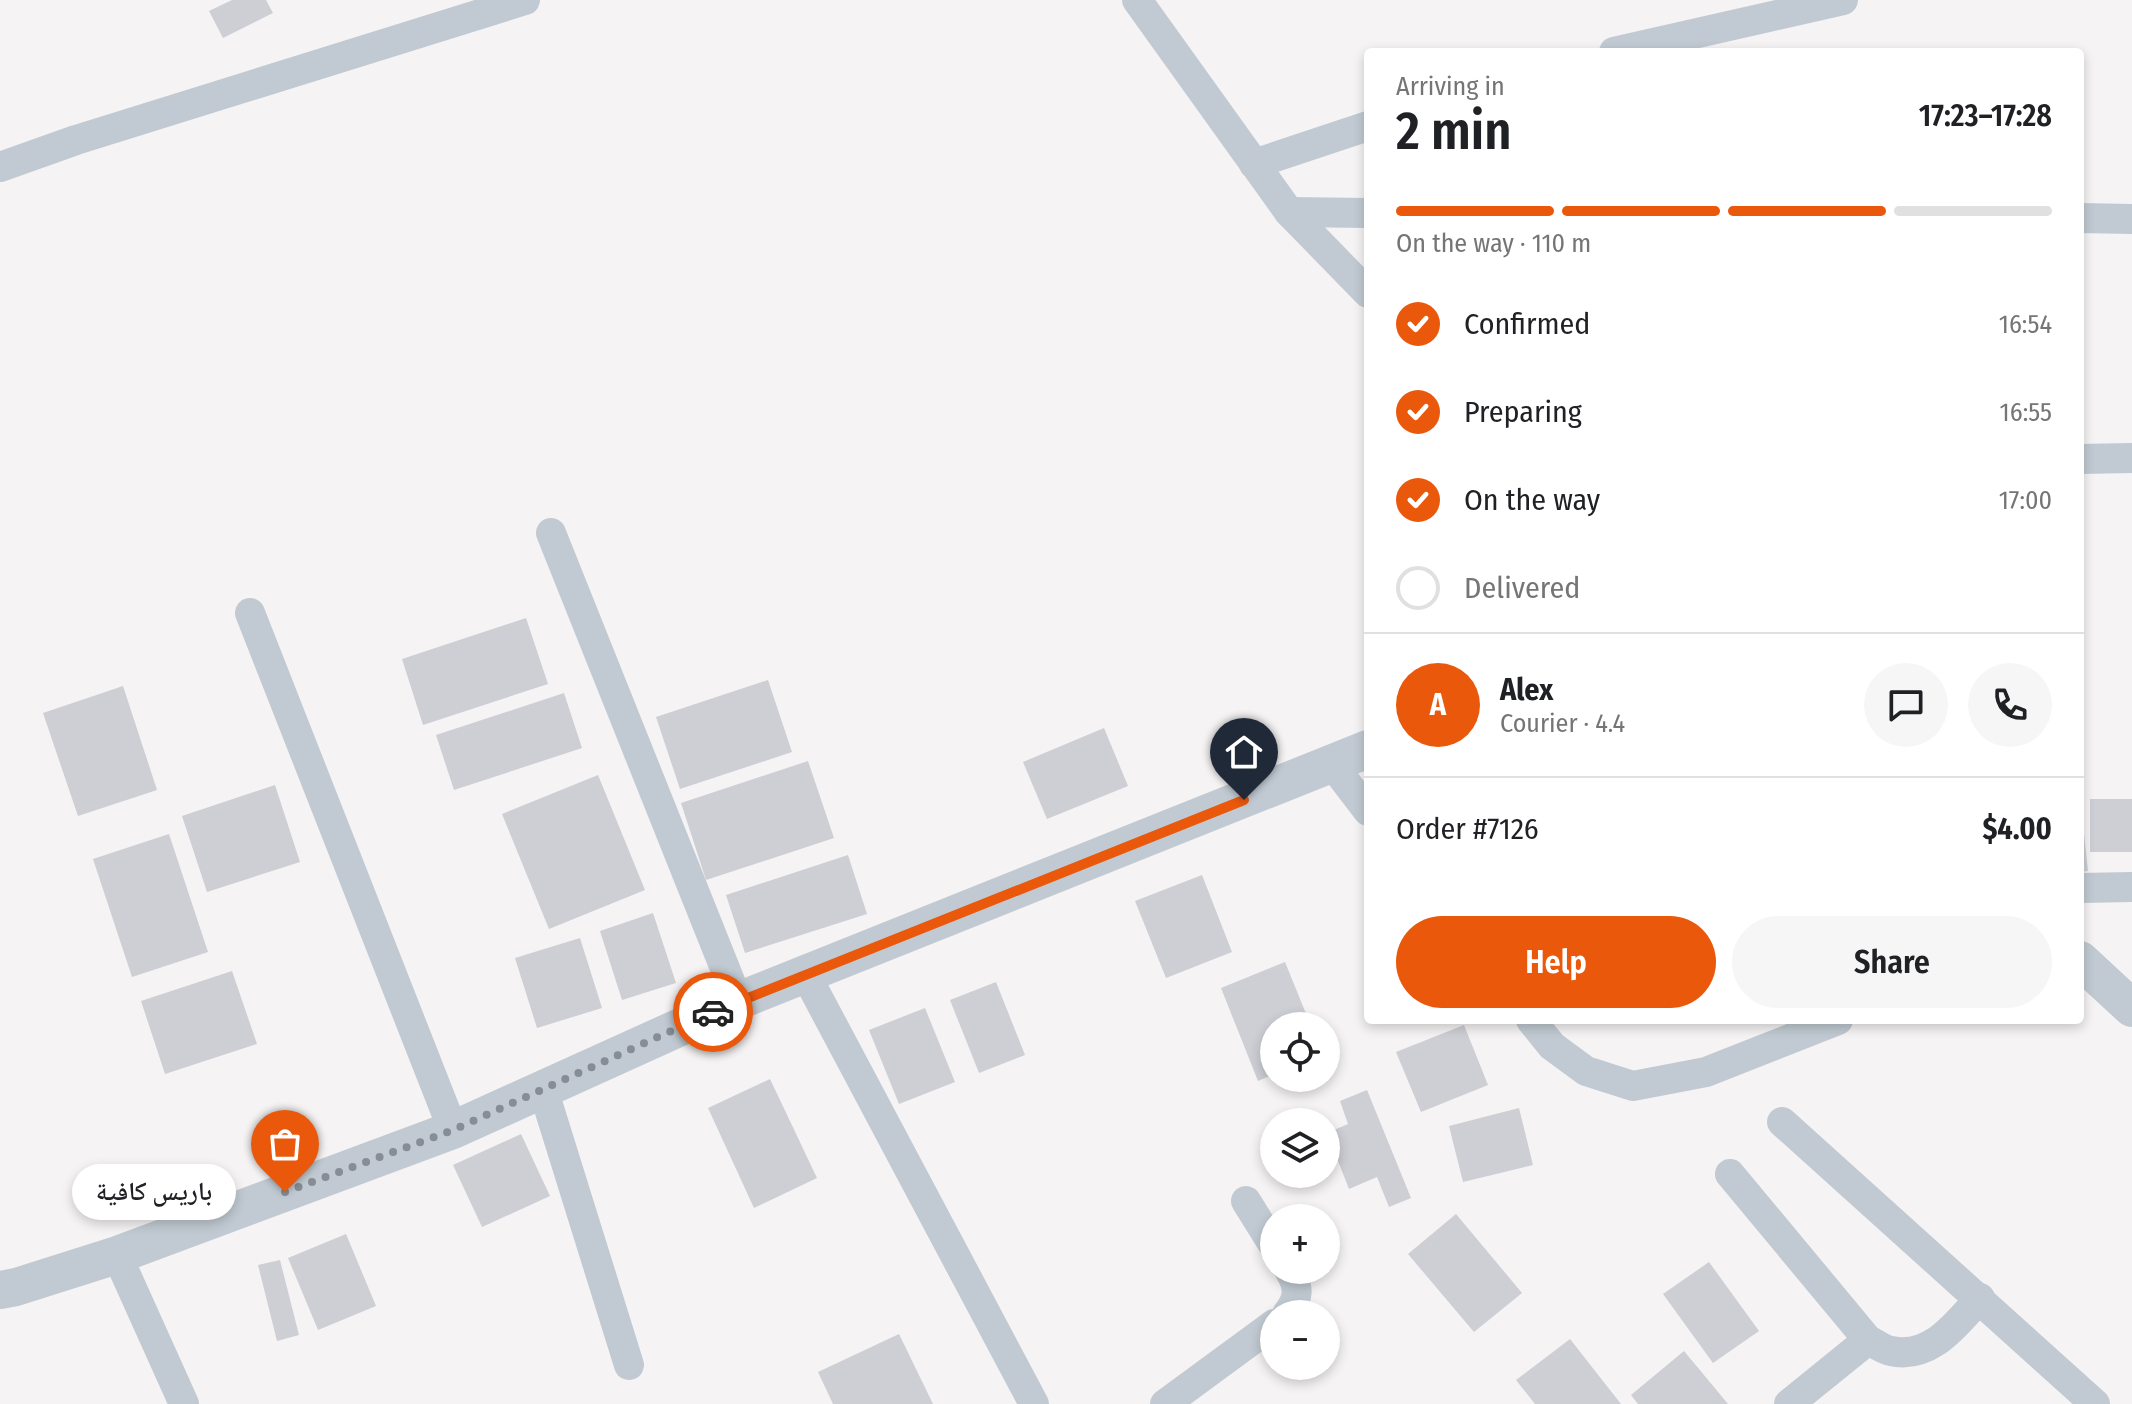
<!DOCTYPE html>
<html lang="en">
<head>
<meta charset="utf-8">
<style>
	:root { --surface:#fff; --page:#f6f6f6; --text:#202124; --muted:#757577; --line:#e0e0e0; --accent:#ea580c }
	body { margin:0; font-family:"Fira Sans Condensed","Noto Naskh Arabic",sans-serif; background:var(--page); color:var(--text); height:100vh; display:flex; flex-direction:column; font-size:30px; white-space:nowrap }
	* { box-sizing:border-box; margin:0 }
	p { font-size:26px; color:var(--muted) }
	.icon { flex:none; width:44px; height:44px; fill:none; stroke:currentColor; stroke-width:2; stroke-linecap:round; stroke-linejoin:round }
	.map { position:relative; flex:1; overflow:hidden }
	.panel { position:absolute; left:1364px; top:48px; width:720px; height:976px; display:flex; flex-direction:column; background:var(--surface); border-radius:8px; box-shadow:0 4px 12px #0003 }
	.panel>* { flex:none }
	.fabs { position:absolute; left:1260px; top:1012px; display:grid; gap:16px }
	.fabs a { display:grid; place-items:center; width:80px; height:80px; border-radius:50%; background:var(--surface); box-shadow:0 4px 12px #0003; font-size:40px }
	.pin { position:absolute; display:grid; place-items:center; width:68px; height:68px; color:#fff; margin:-82px -34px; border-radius:50% 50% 50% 0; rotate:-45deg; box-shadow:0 0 8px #0007 }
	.pin .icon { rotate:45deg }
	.courier { position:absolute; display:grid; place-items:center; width:80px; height:80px; margin:-40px; border:6px solid #ea580c; border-radius:50%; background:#fff; color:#222; box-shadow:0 2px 10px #0007 }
	.bubble { position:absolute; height:56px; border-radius:28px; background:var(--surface); box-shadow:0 4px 12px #0003; font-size:26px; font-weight:600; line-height:56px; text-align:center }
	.summary em { font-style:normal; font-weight:600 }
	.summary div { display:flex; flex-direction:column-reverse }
	.summary { display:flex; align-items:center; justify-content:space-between; height:136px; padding:0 32px }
	h1 { font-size:52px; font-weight:600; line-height:60px }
	.bar { display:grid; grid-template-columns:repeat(4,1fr); gap:12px 8px; align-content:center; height:96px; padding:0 32px }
	.bar i { height:10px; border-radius:6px; background:var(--line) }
	.bar .current { background:var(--accent) }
	.bar p { grid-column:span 4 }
	.line { display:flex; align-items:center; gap:20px; padding:0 32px; border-top:2px solid var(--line) }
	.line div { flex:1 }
	.round { display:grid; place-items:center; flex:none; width:84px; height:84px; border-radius:42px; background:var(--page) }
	ol { padding:0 32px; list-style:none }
	li { display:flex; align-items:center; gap:24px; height:88px }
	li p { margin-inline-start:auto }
	li .icon { padding:8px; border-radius:50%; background:var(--accent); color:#fff; stroke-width:4 }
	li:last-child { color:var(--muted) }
	li i { width:44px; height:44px; border:4px solid var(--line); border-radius:50% }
	.button { display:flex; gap:16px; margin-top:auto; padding:16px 32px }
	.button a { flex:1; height:92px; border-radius:48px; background:var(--accent); color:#fff; font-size:32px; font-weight:600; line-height:92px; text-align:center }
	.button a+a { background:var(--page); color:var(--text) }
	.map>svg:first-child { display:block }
	.building { fill:#cdcfd5 }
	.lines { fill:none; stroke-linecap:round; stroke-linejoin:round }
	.minor { stroke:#c1cad2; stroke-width:30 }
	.tertiary { stroke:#c1cad2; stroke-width:38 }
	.done { stroke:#868d94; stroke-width:8; stroke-dasharray:0 14.4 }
	.route { stroke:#ea580c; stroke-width:10 }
</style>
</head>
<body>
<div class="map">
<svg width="2132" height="1404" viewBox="0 0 2132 1404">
	<rect width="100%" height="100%" fill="#f5f3f3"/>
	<!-- building -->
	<g class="building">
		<polygon points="232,0 266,0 273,13 223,38 209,11"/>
		<polygon points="526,618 548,684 423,725 402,659"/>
		<polygon points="768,680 792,752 680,789 656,717"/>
		<polygon points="123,686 157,790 78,816 43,713"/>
		<polygon points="564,693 582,748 454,790 436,735"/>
		<polygon points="1104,728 1128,786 1047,819 1023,762"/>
		<polygon points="808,761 834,838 706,880 681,803"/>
		<polygon points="598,775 645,890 549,929 502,814"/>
		<polygon points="275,785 300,862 207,892 182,816"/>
		<rect x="2090" y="799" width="42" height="53"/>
		<polygon points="2082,815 2088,871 2080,872 2080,816"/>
		<polygon points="169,834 208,952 132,977 93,859"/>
		<polygon points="848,855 867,914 745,953 726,895"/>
		<polygon points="1202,875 1232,952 1166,978 1135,901"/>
		<polygon points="653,913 676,983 622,1000 600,931"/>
		<polygon points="580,938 602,1008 537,1028 515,958"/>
		<polygon points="1285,962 1311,1026 1274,1026 1274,1074 1258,1081 1221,988"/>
		<polygon points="232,971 257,1044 165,1074 141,1001"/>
		<polygon points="996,982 1025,1055 979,1073 950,1000"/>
		<polygon points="925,1008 955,1082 899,1104 869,1030"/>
		<polygon points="1464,1025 1488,1085 1421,1112 1396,1052"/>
		<polygon points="770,1079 817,1178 754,1208 708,1108"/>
		<polygon points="1367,1090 1411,1198 1389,1207 1377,1177 1349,1189 1327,1133 1348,1124 1340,1101"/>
		<polygon points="1519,1108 1533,1165 1463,1182 1449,1126"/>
		<polygon points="521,1134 550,1196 482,1227 453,1165"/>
		<polygon points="1456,1214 1522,1293 1474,1332 1408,1254"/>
		<polygon points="346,1234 376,1306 318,1330 288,1258"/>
		<polygon points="280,1260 299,1335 277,1341 258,1265"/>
		<polygon points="1709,1262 1759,1331 1713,1363 1663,1294"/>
		<polygon points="899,1334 933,1404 833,1404 818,1372"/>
		<polygon points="1570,1339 1621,1404 1535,1404 1516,1380"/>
		<polygon points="1684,1351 1728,1404 1638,1404 1631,1395"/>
	</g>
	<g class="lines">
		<!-- minor -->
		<g class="minor">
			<polyline points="1137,0 1289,212 1368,293"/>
			<polyline points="1614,52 1843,0"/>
			<polyline points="1254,164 1368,126"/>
			<polyline points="0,167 76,140 525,0"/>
			<polyline points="1289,212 1368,213"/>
			<polyline points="2080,218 2132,219"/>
			<polyline points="2080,459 2132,458"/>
			<polyline points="551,533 738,1001"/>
			<polyline points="250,613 453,1130"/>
			<polyline points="1332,764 1368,811"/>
			<polyline points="2080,888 2132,887"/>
			<polyline points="806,975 1034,1404"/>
			<polyline points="1531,1020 1552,1046 1586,1071 1633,1086 1706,1072 1838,1020"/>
			<polyline points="543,1089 629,1365"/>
			<polyline points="1782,1122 2095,1404"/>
			<path d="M 1730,1174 L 1868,1340 C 1875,1343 1884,1350 1891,1351 C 1931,1360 1957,1323 1980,1298"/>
			<polyline points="1246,1201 1274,1246"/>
			<polyline points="117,1255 184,1404"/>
			<path d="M 1287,1314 C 1299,1298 1300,1288 1289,1270"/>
			<polyline points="1165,1404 1274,1324"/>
			<polyline points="1789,1404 1868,1340"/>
		</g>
		<!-- tertiary -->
		<g class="tertiary">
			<polyline points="2080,960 2132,1008"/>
			<polyline points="0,1290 16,1287 117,1255 453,1130 738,1001 1368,749"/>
		</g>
	</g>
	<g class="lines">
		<!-- done -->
		<polyline class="done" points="285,1192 453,1130 713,1012"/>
		<!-- route -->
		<polyline class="route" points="713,1012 1244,800"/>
	</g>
</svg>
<div class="fabs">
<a><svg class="icon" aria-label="locate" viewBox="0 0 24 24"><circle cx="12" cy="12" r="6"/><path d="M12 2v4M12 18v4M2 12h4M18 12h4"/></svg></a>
<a><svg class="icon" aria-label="layers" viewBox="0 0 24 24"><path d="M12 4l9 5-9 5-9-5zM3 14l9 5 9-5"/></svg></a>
<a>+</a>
<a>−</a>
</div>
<div class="pin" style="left:285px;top:1192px;background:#ea580c"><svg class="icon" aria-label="bag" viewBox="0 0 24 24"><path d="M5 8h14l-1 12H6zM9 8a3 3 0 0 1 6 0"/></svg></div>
<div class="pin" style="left:1244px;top:800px;background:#1f2937"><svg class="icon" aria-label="home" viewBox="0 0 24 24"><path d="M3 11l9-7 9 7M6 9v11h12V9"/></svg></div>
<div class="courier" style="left:713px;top:1012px"><svg class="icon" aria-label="car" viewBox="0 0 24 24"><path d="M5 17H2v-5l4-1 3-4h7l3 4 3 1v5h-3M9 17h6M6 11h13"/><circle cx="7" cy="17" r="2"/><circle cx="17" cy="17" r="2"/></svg></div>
<div class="bubble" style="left:72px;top:1164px;width:164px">باريس كافية</div>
<section class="panel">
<div class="summary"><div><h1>2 min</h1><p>Arriving in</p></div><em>17:23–17:28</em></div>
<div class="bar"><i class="current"></i><i class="current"></i><i class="current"></i><i></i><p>On the way · 110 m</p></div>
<ol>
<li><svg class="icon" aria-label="check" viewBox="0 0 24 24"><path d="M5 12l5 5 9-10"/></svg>Confirmed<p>16:54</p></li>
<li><svg class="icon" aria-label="check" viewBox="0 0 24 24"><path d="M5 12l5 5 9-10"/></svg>Preparing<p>16:55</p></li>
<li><svg class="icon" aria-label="check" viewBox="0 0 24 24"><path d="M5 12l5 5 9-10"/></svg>On the way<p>17:00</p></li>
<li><i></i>Delivered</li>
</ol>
<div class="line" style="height:144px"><b class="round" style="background:var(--accent);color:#fff">A</b><div><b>Alex</b><p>Courier · 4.4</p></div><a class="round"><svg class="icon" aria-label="chat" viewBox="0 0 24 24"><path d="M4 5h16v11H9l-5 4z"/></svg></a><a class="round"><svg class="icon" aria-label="phone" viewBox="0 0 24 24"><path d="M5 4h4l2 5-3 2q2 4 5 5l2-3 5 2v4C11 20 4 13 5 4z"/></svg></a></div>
<div class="line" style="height:104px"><div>Order #7126</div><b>$4.00</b></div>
<div class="button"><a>Help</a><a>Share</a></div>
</section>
</div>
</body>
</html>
